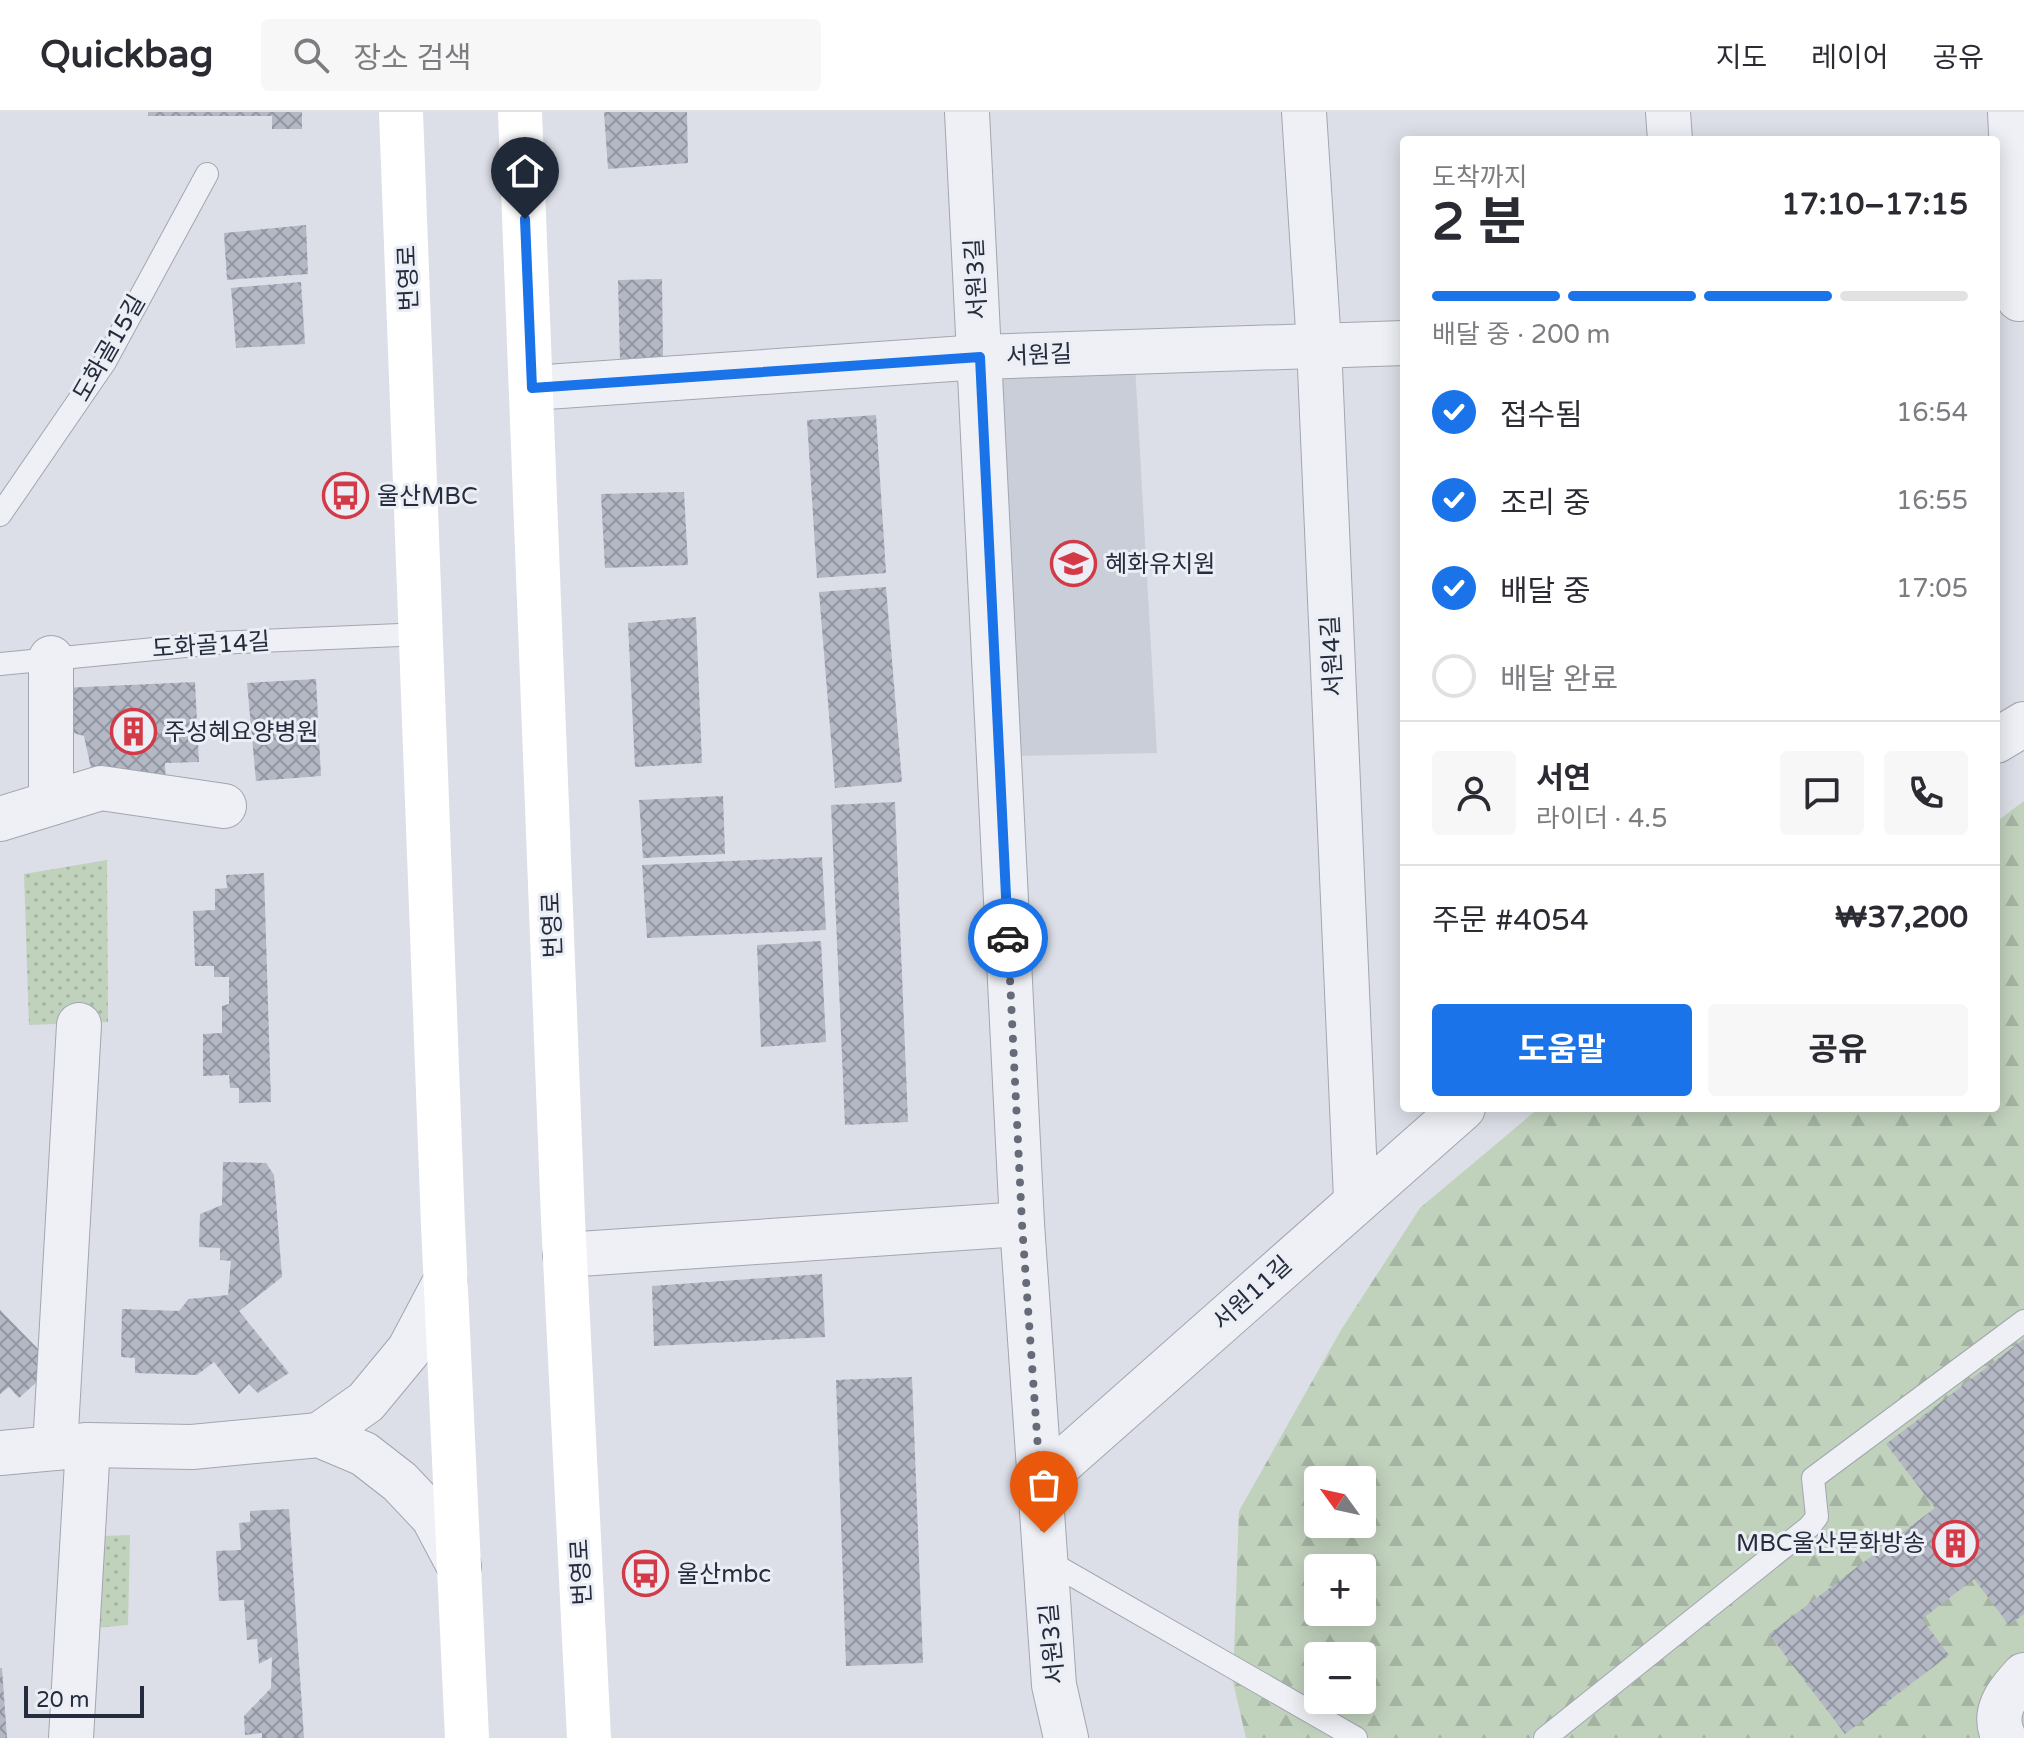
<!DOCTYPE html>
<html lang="ko">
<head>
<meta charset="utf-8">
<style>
	:root { --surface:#fff; --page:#f7f7f7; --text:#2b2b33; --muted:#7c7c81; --line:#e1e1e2; --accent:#1a73e8 }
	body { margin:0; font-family:"Varela Round","Noto Sans KR",sans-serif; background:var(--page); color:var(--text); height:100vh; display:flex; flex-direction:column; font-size:30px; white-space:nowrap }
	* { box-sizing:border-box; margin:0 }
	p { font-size:26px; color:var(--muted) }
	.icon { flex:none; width:44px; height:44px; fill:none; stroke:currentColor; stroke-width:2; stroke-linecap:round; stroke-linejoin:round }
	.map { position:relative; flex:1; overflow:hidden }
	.side { position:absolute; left:1400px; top:24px; width:600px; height:976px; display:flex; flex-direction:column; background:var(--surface); border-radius:8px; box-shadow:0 4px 20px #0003 }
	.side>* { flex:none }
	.needle { width:52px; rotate:303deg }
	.tools { position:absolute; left:1304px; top:1354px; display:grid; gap:16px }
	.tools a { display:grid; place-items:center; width:72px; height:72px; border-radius:8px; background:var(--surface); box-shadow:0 4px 20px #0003; font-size:40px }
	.scale { position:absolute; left:24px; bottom:20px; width:120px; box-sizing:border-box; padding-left:8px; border:4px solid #252c3d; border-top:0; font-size:22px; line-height:28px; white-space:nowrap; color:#252c3d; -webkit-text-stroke:6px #ebeef5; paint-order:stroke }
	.pin { position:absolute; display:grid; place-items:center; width:68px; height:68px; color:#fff; margin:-82px -34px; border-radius:50% 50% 50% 0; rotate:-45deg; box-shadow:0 0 8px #0007 }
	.pin .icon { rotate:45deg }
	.courier { position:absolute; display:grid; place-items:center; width:80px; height:80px; margin:-40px; border:6px solid #1a73e8; border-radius:50%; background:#fff; color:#222; box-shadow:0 2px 10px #0007 }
	.summary em { font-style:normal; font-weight:700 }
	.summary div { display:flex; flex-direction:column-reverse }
	.summary { display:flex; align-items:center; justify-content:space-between; height:136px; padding:0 32px }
	h1 { font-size:52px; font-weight:700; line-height:60px }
	.bar { display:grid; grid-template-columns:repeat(4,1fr); gap:12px 8px; align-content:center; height:96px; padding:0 32px }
	.bar i { height:10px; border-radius:6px; background:var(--line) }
	.bar .current { background:var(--accent) }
	.bar p { grid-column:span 4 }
	.line { display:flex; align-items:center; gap:20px; padding:0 32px; border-top:2px solid var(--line) }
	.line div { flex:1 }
	.round { display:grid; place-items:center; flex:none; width:84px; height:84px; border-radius:8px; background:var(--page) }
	ol { padding:0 32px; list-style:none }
	li { display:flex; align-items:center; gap:24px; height:88px }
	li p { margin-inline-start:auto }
	li .icon { padding:8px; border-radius:50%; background:var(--accent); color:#fff; stroke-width:4 }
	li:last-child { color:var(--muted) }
	li i { width:44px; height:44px; border:4px solid var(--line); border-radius:50% }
	.cta { display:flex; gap:16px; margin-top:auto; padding:16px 32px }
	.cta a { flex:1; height:92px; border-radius:8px; background:var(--accent); color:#fff; font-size:32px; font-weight:700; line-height:92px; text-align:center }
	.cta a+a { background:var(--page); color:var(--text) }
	header { display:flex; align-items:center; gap:48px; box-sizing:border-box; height:112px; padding:0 40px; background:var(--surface); border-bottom:2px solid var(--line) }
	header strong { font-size:38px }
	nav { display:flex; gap:44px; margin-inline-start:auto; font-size:28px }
	.search { width:560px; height:72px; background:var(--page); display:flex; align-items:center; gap:20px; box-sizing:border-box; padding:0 28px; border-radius:8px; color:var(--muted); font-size:30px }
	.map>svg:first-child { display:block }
	.built { fill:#caced9 }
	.forest { fill:url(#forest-firs); fill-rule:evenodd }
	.park { fill:url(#park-dots) }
	.building { fill:url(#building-cross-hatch) }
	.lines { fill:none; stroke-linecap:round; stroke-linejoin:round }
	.lane-casing { stroke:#a1a6b1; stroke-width:24 }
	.street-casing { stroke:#a1a6b1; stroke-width:46 }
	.lane { stroke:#eff0f5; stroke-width:22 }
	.street { stroke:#eff0f5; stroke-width:44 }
	.secondary { stroke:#fff; stroke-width:44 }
	.done { stroke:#656b78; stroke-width:8; stroke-dasharray:0 14.4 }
	.route { stroke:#1a73e8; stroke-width:10 }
	.labels { text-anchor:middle; stroke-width:6; stroke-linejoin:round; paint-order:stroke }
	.street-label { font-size:24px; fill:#252c3d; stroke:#ebeef5 }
	.poi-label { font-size:24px; fill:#252c3d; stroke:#ebeef5; text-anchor:start }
</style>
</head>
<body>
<header>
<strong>Quickbag</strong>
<div class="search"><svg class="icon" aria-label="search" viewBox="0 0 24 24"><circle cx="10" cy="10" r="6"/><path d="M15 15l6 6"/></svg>장소 검색</div>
<nav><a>지도</a><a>레이어</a><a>공유</a></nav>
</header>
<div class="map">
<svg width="2024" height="1626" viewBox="0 0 2024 1626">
	<defs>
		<pattern id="forest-firs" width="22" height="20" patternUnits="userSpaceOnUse" patternTransform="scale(2)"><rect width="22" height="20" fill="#c0d1bc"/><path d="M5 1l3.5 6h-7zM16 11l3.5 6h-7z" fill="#a5b4a2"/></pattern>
		<pattern id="park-dots" width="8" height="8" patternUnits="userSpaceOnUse" patternTransform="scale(2)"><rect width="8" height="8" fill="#c0d1bc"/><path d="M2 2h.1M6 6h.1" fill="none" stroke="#a5b4a2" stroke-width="1.8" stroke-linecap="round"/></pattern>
		<pattern id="building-cross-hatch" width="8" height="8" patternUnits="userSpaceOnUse" patternTransform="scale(2)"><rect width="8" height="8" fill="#b3b8c4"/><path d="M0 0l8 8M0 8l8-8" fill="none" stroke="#9196a0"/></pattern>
	</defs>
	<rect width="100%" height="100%" fill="#dcdfe7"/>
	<!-- built -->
	<polygon class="built" points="1135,253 1157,641 1012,644 993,262"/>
	<!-- forest -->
	<path class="forest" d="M 2024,689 L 2024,1626 L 1246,1626 L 1233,1570 L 1239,1399 L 1341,1218 L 1420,1096 L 1539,996 L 1996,996 L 1996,710 ZM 1318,1368 L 1362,1368 L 1362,1412 L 1318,1412 ZM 1318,1456 L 1362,1456 L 1362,1500 L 1318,1500 ZM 1318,1544 L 1362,1544 L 1362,1588 L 1318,1588 Z"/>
	<!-- park -->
	<g class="park">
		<polygon points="107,748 108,910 29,913 24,762"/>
		<polygon points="130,1423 128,1513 74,1518 76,1425"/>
	</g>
	<!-- building -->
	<g class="building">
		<polygon points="148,0 302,0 302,17 272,17 272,4 148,4"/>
		<polygon points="604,0 687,0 688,51 608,57"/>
		<polygon points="306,113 308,162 227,168 224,121"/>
		<polygon points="662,167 663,244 620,249 618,168"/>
		<polygon points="301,170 305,232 236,236 231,176"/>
		<polygon points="876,303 886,461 817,466 807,308"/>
		<polygon points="684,380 688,453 605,456 601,382"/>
		<polygon points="886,475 902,670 835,676 819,480"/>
		<polygon points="696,505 702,651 635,655 628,511"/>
		<polygon points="316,567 321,664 256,669 247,571"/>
		<polygon points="195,570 199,650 165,651 166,677 118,655 92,661 84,624 52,615 63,576"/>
		<polygon points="723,684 725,742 643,746 639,688"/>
		<polygon points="895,690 908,1010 845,1013 831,693"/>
		<polygon points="822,745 826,818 647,826 642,753"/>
		<polygon points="264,761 271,990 239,991 239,976 230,976 229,963 203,964 203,922 222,921 222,894 229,892 229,865 214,865 214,854 195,854 193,799 215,798 215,777 227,776 226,763"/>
		<polygon points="821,829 826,930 761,935 757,833"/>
		<polygon points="223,1050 266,1051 274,1063 282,1165 239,1199 289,1261 258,1281 249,1272 239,1282 214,1250 197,1263 135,1261 135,1246 121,1245 122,1197 179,1199 189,1187 228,1183 231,1149 220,1148 220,1136 199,1135 200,1102 222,1093"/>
		<polygon points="822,1162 825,1225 654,1234 652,1174"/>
		<polygon points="0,1198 41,1240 48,1260 19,1286 9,1275 0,1282"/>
		<polygon points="2024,1227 2024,1502 2009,1513 1974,1467 1922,1507 1949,1543 1845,1622 1769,1522 1935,1396 1886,1332"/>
		<polygon points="912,1265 923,1551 846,1554 836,1268"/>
		<polygon points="289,1397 304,1626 262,1626 262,1621 245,1623 244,1604 271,1576 272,1545 259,1552 257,1527 247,1528 244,1488 219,1489 216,1439 241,1438 239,1411 250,1410 250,1399"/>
		<polygon points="0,1556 2,1556 7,1626 0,1626"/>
	</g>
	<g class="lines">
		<defs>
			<g id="lane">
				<polyline points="0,403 105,250 207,62"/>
				<polyline points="0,552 216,531 423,522"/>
				<polyline points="1046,1448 1356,1626"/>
				<polyline points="1545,1626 1809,1415 1817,1405 1813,1366 2024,1209"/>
			</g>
			<g id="street">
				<polyline points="967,0 1022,1112 1054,1573 1066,1626"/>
				<polyline points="1304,0 1319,233 1356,1087"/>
				<polyline points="1668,0 1670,28"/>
				<polyline points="2010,0 2019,187"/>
				<polyline points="532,276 980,245 1404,231"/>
				<polyline points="51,546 51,691"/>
				<polyline points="1996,629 2024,612"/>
				<polyline points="0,707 101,676 224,694"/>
				<polyline points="565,1143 1022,1112"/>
				<polyline points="319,1323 366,1290 409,1238 445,1170"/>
				<polyline points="55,1336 79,913"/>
				<polyline points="0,1341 88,1333 192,1335 319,1323 364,1342 400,1370 433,1405 459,1454"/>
				<polyline points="1042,1368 1463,996"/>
				<polyline points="71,1626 88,1333"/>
				<path d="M 2004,1626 C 1991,1600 2007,1582 2024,1563"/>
			</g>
		</defs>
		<!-- lane casing -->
		<use href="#lane" class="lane-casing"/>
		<!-- street casing -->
		<use href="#street" class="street-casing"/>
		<!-- lane -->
		<use href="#lane" class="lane"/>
		<!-- street -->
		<use href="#street" class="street"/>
		<!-- secondary -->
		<g class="secondary">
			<polyline points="401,0 443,1113 467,1626"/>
			<polyline points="520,0 563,1107 589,1626"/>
		</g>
	</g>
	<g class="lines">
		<!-- done -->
		<polyline class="done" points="1008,826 1022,1112 1044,1421"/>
		<!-- route -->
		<polyline class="route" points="525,107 532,276 980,245 1008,826"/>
	</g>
	<!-- icons -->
	<defs>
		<symbol id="bus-ring" viewBox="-11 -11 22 22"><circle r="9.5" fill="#ebeef5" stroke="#d33a47" stroke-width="1.5"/><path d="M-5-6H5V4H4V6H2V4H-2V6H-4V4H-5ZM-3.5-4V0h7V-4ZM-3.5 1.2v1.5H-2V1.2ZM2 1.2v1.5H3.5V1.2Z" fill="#d33a47"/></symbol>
		<symbol id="school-ring" viewBox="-11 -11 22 22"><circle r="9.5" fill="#ebeef5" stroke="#d33a47" stroke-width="1.5"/><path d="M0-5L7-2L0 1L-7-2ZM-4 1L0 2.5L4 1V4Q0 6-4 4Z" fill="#d33a47"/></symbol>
		<symbol id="building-ring" viewBox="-11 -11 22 22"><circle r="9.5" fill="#ebeef5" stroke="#d33a47" stroke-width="1.5"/><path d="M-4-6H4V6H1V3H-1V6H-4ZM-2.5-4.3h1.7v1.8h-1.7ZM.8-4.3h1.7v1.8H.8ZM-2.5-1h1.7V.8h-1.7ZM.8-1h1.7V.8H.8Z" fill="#d33a47"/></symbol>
	</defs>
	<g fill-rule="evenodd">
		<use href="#bus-ring" x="320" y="358" width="51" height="51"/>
		<use href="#school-ring" x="1048" y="426" width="51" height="51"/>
		<use href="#building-ring" x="108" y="594" width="51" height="51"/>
		<use href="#building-ring" x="1930" y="1406" width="51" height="51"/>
		<use href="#bus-ring" x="620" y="1436" width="51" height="51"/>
	</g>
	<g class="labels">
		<!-- street labels -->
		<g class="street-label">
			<text transform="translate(408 166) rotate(-92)" y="8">번영로</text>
			<text transform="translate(976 167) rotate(-93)" y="8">서원3길</text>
			<text transform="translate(109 236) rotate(-60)" y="8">도화골15길</text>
			<text transform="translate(1039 243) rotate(-2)" y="8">서원길</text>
			<text transform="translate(211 533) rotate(-4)" y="8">도화골14길</text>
			<text transform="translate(1332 544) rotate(-93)" y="8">서원4길</text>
			<text transform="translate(552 813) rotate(-92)" y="8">번영로</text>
			<text transform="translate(1252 1181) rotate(-42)" y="8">서원11길</text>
			<text transform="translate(581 1460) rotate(-93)" y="8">번영로</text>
			<text transform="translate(1052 1532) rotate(-95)" y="8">서원3길</text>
		</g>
		<!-- poi labels -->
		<g class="poi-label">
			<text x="377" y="392">울산MBC</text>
			<text x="1105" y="460">혜화유치원</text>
			<text x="164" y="628">주성혜요양병원</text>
			<text x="1925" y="1439" text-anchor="end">MBC울산문화방송</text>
			<text x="677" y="1470">울산mbc</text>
		</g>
	</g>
</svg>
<div class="tools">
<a><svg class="needle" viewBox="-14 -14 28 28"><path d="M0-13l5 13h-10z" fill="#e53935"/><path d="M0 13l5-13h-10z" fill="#7c7c81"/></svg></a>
<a>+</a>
<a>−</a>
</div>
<div class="scale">20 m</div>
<div class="pin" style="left:1044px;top:1421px;background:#ea580c"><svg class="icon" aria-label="bag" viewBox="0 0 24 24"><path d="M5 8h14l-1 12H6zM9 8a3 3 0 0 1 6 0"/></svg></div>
<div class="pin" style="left:525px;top:107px;background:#1f2937"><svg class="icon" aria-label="home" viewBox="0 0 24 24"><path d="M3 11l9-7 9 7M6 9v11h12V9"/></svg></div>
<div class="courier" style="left:1008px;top:826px"><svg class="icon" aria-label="car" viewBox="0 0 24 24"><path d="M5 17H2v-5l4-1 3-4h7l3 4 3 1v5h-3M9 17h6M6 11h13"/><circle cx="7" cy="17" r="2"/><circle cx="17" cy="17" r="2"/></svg></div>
<section class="side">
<div class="summary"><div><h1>2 분</h1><p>도착까지</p></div><em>17:10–17:15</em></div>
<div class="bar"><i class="current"></i><i class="current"></i><i class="current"></i><i></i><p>배달 중 · 200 m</p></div>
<ol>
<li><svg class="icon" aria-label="check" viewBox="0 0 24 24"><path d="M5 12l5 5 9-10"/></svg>접수됨<p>16:54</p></li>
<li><svg class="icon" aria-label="check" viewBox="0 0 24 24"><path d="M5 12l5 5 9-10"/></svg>조리 중<p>16:55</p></li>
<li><svg class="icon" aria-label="check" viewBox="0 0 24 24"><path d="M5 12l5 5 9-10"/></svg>배달 중<p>17:05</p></li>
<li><i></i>배달 완료</li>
</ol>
<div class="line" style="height:144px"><a class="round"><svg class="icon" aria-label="person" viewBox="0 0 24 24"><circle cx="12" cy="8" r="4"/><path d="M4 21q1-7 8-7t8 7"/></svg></a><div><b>서연</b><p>라이더 · 4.5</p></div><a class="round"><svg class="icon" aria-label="chat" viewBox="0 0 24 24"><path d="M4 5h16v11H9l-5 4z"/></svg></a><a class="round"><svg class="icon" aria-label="phone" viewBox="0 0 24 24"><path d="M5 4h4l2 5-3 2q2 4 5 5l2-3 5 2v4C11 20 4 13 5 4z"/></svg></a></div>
<div class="line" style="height:104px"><div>주문 #4054</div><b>₩37,200</b></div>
<div class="cta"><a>도움말</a><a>공유</a></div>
</section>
</div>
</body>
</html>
